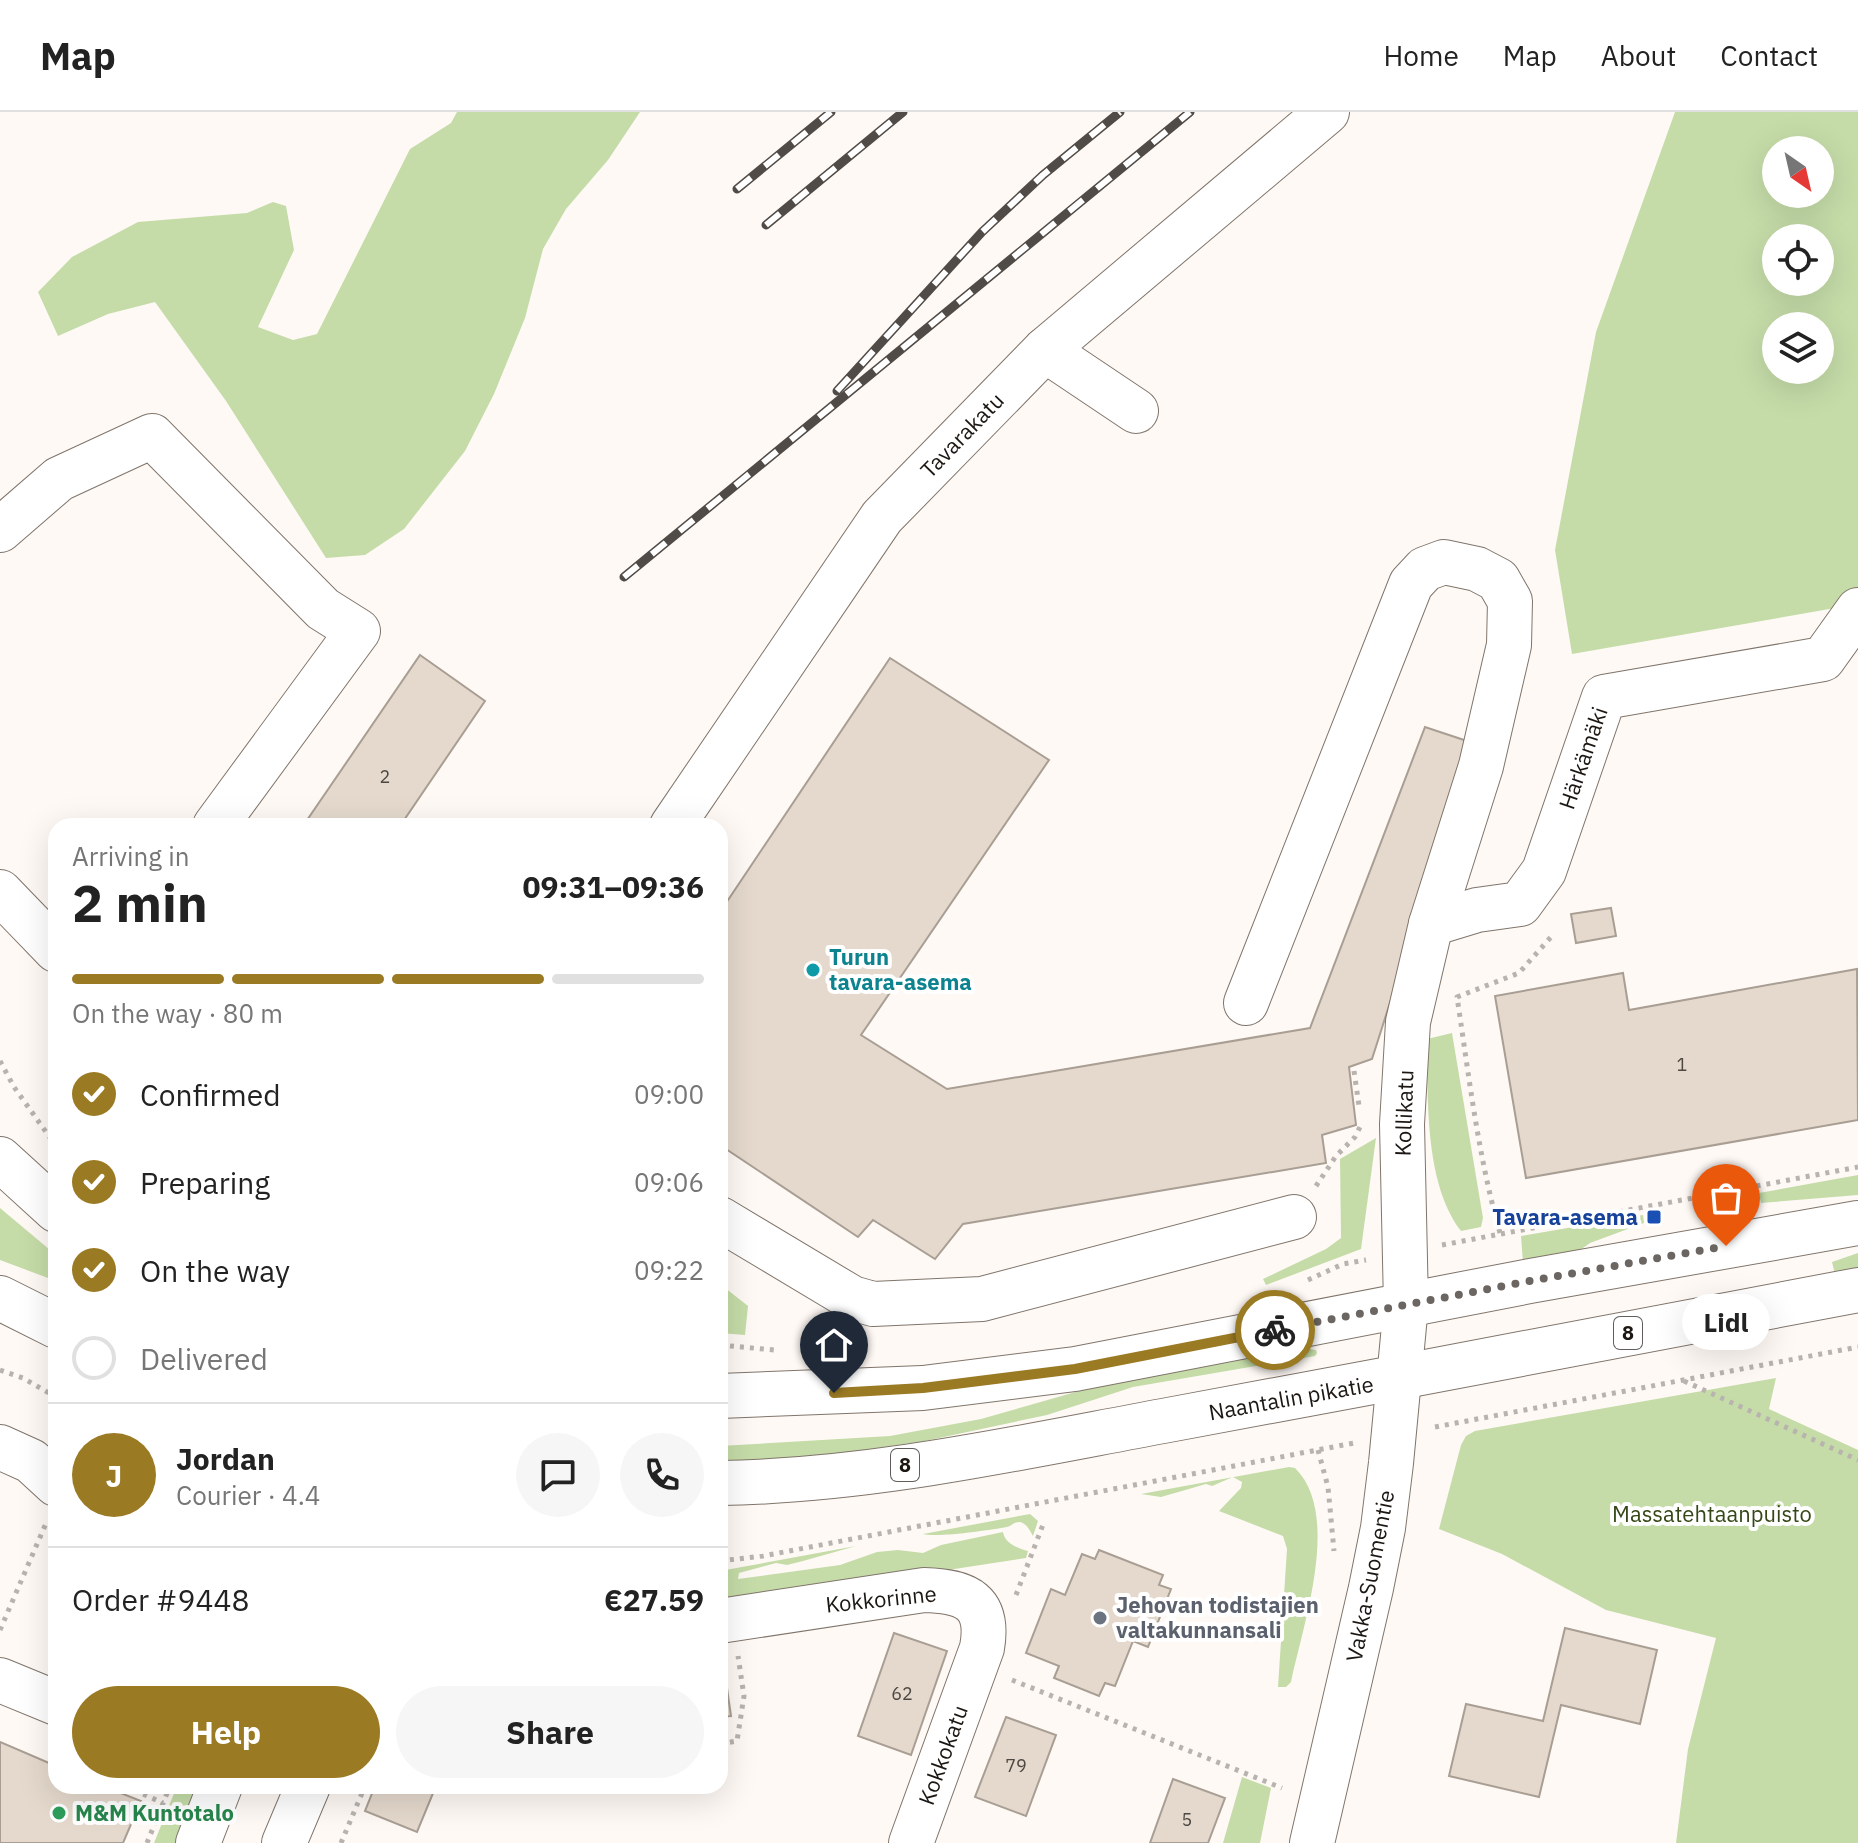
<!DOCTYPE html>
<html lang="en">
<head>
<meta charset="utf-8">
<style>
	:root { --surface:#fff; --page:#f6f6f6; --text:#222; --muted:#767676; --line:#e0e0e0; --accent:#9b7a24 }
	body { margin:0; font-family:"IBM Plex Sans",sans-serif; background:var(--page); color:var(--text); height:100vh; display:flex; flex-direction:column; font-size:30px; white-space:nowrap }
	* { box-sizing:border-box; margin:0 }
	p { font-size:26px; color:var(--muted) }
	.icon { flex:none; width:44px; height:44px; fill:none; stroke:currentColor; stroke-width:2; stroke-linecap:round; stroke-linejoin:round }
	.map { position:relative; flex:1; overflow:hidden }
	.details { position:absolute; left:48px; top:706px; width:680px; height:976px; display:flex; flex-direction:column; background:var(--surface); border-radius:24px; box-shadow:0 8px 32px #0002 }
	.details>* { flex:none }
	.needle { width:52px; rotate:146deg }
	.fabs { position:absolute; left:1762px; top:24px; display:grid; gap:16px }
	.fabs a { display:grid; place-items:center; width:72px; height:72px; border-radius:50%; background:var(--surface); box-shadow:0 8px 32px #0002; font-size:40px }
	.pin { position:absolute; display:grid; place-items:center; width:68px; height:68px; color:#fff; margin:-82px -34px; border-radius:50% 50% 50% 0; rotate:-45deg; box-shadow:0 0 8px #0007 }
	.pin .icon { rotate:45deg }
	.courier { position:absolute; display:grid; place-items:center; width:80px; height:80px; margin:-40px; border:6px solid #9b7a24; border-radius:50%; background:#fff; color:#222; box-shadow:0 2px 10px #0007 }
	.bubble { position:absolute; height:56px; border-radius:28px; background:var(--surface); box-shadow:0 8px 32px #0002; font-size:26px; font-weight:800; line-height:56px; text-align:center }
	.head em { font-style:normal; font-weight:800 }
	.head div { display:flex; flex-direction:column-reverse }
	.head { display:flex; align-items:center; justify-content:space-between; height:136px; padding:0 24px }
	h1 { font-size:52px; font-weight:800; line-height:60px }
	.bar { display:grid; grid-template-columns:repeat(4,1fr); gap:12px 8px; align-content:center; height:96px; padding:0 24px }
	.bar i { height:10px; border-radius:6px; background:var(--line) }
	.bar .on { background:var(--accent) }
	.bar p { grid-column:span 4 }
	.line { display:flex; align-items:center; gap:20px; padding:0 24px; border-top:2px solid var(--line) }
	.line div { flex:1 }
	.round { display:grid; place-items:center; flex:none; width:84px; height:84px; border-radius:42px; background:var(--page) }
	ol { padding:0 24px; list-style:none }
	li { display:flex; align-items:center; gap:24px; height:88px }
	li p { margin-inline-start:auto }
	li .icon { padding:8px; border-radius:50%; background:var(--accent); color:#fff; stroke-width:4 }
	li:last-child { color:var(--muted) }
	li i { width:44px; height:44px; border:4px solid var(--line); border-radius:50% }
	.primary-button { display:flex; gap:16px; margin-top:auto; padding:16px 24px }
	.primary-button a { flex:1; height:92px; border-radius:48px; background:var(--accent); color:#fff; font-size:32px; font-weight:800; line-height:92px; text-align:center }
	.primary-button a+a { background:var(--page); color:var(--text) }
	header { display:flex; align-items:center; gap:48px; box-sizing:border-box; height:112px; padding:0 40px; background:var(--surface); border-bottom:2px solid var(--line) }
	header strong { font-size:38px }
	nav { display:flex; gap:44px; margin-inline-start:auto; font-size:28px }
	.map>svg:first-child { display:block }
	.green { fill:#c5dca8; fill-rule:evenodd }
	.building { fill:#e5d9cd; stroke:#a99e93; stroke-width:2 }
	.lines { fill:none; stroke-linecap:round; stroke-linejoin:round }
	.minor-casing { stroke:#80756b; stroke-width:46 }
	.major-casing { stroke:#80756b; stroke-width:46 }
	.highway-casing { stroke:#80756b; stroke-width:46 }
	.path { stroke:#b8b3af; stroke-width:5; stroke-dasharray:4 6; stroke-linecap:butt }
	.minor { stroke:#fff; stroke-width:44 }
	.major { stroke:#fff; stroke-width:44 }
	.highway { stroke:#fff; stroke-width:44 }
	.rail-casing { stroke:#504b47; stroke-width:9 }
	.rail { stroke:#fff; stroke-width:6; stroke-dasharray:18; stroke-linecap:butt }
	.done { stroke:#6b6662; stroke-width:8; stroke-dasharray:0 14.4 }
	.route { stroke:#9b7a24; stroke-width:10 }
	.culture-dot { fill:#0f9aa8; stroke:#fff; stroke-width:3 }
	.transit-dot { fill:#1a4fb4; stroke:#fff; stroke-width:3 }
	.worship-dot { fill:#6b7280; stroke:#fff; stroke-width:3 }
	.leisure-dot { fill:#2e9e5b; stroke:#fff; stroke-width:3 }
	.labels { text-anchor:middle; stroke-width:8; stroke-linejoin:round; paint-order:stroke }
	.number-label { font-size:18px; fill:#4e4842 }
	.shield { fill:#fff; stroke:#605d5a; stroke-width:2 }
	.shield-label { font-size:20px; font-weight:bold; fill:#1c1713 }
	.street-label { font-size:22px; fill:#1c1713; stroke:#fff }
	.culture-label { font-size:22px; font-weight:bold; fill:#0d838f; stroke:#fff; text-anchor:start }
	.transit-label { font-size:22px; font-weight:bold; fill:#164399; stroke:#fff; text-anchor:end }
	.park-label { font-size:22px; fill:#354716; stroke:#fff }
	.worship-label { font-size:22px; font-weight:bold; fill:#5b616d; stroke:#fff; text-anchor:start }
	.leisure-label { font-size:22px; font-weight:bold; fill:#27864d; stroke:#fff; text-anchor:start }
</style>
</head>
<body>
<header>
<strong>Map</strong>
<nav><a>Home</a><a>Map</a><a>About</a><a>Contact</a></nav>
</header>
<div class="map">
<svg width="1858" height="1731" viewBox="0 0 1858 1731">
	<rect width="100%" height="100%" fill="#fef9f5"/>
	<!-- green -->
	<g class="green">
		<polygon points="457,0 640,0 608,48 566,97 543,137 525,206 494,282 465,339 404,417 365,443 326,446 226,289 155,190 108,202 58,224 38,180 72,145 138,110 247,101 273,90 286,94 294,138 258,215 293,228 317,222 410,37 451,11"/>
		<path d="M 1675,0 L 1858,0 L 1858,492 L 1572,542 L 1555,438 L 1596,220 ZM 1776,38 L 1820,38 L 1820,82 L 1776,82 ZM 1776,126 L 1820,126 L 1820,170 L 1776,170 ZM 1776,214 L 1820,214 L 1820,258 L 1776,258 Z"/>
		<path d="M 1452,921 L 1483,1106 L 1481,1115 L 1461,1119 C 1424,1070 1428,986 1427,927 Z"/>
		<polygon points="1376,1026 1361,1137 1266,1173 1263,1167 1326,1137 1341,1126 1340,1047"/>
		<polygon points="1858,1063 1858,1083 1761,1091 1759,1081"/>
		<polygon points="0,1096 56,1143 56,1169 0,1148"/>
		<polygon points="1643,1103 1644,1111 1590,1131 1573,1143 1523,1151 1521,1124"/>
		<polygon points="1858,1141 1858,1158 1835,1162 1832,1150"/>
		<polygon points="720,1172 748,1194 745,1223 720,1221"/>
		<polygon points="1302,1236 1316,1238 1317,1241 1315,1244 1133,1275 1047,1303 925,1329 837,1342 720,1351 720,1334 890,1324 981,1307 1114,1269"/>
		<polygon points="1776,1266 1769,1297 1858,1338 1858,1731 1676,1731 1688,1637 1716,1526 1606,1498 1502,1442 1439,1417 1461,1333 1466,1324 1475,1319"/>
		<path d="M 1289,1355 L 1295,1356 C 1342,1402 1303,1512 1291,1570 L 1286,1575 L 1278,1575 L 1287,1437 L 1283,1424 L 1219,1399 L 1241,1376 L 1242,1370 L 1233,1365 L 1212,1374 L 1206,1372 L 1161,1385 L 1141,1382 Z"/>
		<path d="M 1030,1402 L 1038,1409 L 1033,1424 C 1030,1419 1026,1410 1019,1410 C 1015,1410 1011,1414 1007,1415 C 991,1418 936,1426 923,1422 Z"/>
		<path d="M 1003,1420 C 1005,1432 1018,1436 1028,1439 L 1026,1446 L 720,1493 L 720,1459 L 856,1434 L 803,1449 L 787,1453 L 776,1451 L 739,1461 L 738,1467 L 840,1453 L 877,1440 L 898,1438 L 923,1441 L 941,1433 Z"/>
		<polygon points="1242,1665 1271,1676 1260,1731 1223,1731"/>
		<polygon points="177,1674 199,1674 176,1731 154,1731"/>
	</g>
	<!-- building -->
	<g class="building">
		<polygon points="420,543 485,589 400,714 303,714"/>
		<polygon points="890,546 1049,648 861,923 947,977 1310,916 1425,615 1473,631 1372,947 1349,955 1356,1013 1322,1023 1326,1051 963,1112 935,1147 873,1108 858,1125 720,1033 720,1019 726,1015 720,1011 720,800"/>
		<polygon points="1611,796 1616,824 1576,831 1571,802"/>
		<polygon points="1857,857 1858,1008 1526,1066 1495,884 1623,861 1629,898"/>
		<polygon points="1099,1438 1163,1463 1159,1473 1171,1477 1148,1535 1133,1529 1115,1574 1105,1571 1099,1584 1054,1566 1059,1554 1026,1541 1051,1477 1065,1483 1082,1442 1095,1447"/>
		<polygon points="1565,1516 1657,1538 1640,1612 1561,1593 1539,1685 1449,1664 1466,1592 1543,1609"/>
		<polygon points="894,1521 947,1539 911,1643 858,1624"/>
		<polygon points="723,1548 731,1604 720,1605 720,1549"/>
		<polygon points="1006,1605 1056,1623 1026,1704 975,1685"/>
		<polygon points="0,1630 56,1654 56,1674 103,1674 141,1689 123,1731 0,1731"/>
		<polygon points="1173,1667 1225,1686 1208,1731 1150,1731"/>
		<polygon points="375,1674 436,1674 417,1720 365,1699"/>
	</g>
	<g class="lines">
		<defs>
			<g id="minor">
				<polyline points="1045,238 1136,299"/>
				<polyline points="0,418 59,367 152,324 323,497 358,519 215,714"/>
				<polyline points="672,714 882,405 1045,238 1327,0"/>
				<polyline points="0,780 56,838"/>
				<polyline points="1431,812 1477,798 1520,792 1544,759 1604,585 1823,547 1858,498"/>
				<polyline points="1246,891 1411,472 1425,457 1444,450 1477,457 1498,468 1510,489 1509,533 1481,654 1431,812 1408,910 1402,1012 1406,1193 1391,1351 1383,1416 1371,1476 1312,1731"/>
				<polyline points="720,1107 852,1186 873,1192 982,1187 1294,1105"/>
				<polyline points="0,1335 31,1349 56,1372"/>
				<path d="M 720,1509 L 924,1478 C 967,1479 990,1490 982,1536 L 911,1731"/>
				<polyline points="0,1568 56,1591"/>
			</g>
			<g id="major">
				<polyline points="198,1731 220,1674"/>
				<polyline points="284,1731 308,1674"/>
			</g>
			<g id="highway">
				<polyline points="0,1047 56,1098"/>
				<polyline points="0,1186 56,1214"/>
				<polyline points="720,1284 923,1276 1075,1257 1530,1169 1858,1111"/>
				<path d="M 720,1371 C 869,1369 1017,1336 1163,1309 C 1395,1267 1626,1221 1858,1178"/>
			</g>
		</defs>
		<!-- minor casing -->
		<use href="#minor" class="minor-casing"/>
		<!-- major casing -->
		<use href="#major" class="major-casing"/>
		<!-- highway casing -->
		<use href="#highway" class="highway-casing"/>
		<!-- path -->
		<g class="path">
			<polyline points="0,949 14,975 56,1034"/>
			<polyline points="1354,959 1359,994"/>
			<polyline points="1316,1074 1336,1044 1355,1025 1360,1015"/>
			<path d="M 1500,1121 C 1478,1044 1469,964 1457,885 L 1519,861 L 1551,825"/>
			<polyline points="1442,1133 1858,1055"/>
			<polyline points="1308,1168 1343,1152 1366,1148"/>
			<polyline points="720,1233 774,1238"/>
			<polyline points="0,1258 23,1266 56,1285"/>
			<polyline points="1684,1269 1858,1348"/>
			<polyline points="1435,1315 1858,1235"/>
			<polyline points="1318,1338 1328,1375 1334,1439"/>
			<polyline points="720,1449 763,1444 1354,1331"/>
			<polyline points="1016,1483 1044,1410"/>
			<polyline points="0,1518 47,1409"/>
			<polyline points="1012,1568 1282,1676"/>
			<polyline points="720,1632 737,1629 744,1584 738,1544"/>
			<polyline points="125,1674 163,1691"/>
			<polyline points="147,1731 170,1674"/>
			<polyline points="341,1731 365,1674"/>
		</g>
		<!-- minor -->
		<use href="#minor" class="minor"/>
		<!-- major -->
		<use href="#major" class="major"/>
		<!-- highway -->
		<use href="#highway" class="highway"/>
		<defs>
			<g id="rail">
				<polyline points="737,77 831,0"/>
				<polyline points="766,113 903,0"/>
				<polyline points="837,279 982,120 1043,63 1120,0"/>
				<polyline points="624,465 1190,0"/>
			</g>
		</defs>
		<!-- rail casing -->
		<use href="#rail" class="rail-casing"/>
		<!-- rail -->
		<use href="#rail" class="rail"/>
	</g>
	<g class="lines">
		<!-- done -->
		<polyline class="done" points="1275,1218 1530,1169 1726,1134"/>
		<!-- route -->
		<polyline class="route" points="834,1281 923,1276 1075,1257 1275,1218"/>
	</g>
	<!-- markers -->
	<circle class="culture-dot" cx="813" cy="858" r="8"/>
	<rect class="transit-dot" x="1646" y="1097" width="16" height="16" rx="4"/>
	<circle class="worship-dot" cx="1100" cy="1506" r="8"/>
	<circle class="leisure-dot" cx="59" cy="1701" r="8"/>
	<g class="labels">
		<!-- number labels -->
		<g class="number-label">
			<text x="385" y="671">2</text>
			<text x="1682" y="959">1</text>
			<text x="902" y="1588">62</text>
			<text x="1016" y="1660">79</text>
			<text x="1187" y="1714">5</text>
		</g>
		<!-- shield labels -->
		<g class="shield">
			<rect x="1614" y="1205" width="28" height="32" rx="6"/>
			<rect x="891" y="1337" width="28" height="32" rx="6"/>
		</g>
		<g class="shield-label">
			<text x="1628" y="1228">8</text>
			<text x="905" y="1360">8</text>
		</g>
		<!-- street labels -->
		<g class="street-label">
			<text transform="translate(962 323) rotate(-46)" y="8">Tavarakatu</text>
			<text transform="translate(1583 646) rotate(-71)" y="8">Härkämäki</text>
			<text transform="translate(1404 1001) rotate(-88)" y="8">Kollikatu</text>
			<text transform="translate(1291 1286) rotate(-10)" y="8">Naantalin pikatie</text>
			<text transform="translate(1370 1464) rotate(-79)" y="8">Vakka-Suomentie</text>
			<text transform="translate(881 1487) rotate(-6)" y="8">Kokkorinne</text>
			<text transform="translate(943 1643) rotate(-70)" y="8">Kokkokatu</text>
		</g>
		<!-- culture labels -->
		<g class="culture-label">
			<text x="829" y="853">Turun<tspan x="829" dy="25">tavara-asema</tspan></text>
		</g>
		<!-- transit labels -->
		<g class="transit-label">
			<text x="1638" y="1113">Tavara-asema</text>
		</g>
		<!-- park labels -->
		<g class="park-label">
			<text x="1712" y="1410">Massatehtaanpuisto</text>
		</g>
		<!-- worship labels -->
		<g class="worship-label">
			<text x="1116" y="1501">Jehovan todistajien<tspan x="1116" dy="25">valtakunnansali</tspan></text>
		</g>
		<!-- leisure labels -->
		<g class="leisure-label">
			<text x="75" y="1709">M&amp;M Kuntotalo</text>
		</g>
	</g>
</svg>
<div class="fabs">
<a><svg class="needle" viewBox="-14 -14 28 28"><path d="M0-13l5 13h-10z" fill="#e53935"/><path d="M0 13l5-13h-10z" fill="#767676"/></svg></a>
<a><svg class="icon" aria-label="locate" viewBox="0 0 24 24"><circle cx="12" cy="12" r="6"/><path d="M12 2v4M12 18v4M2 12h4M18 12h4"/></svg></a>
<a><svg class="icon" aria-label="layers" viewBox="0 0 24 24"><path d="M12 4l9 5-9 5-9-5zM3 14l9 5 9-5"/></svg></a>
</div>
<div class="pin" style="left:1726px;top:1134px;background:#ea580c"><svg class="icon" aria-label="bag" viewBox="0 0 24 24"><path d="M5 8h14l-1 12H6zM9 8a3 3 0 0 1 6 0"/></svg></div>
<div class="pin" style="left:834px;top:1281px;background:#1f2937"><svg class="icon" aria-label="home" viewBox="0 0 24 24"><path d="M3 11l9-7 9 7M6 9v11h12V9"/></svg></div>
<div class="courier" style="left:1275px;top:1218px"><svg class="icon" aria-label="bike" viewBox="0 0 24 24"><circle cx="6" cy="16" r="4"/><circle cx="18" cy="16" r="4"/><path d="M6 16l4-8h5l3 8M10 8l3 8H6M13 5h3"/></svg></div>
<div class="bubble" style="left:1682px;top:1182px;width:88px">Lidl</div>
<section class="details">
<div class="head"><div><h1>2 min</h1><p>Arriving in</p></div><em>09:31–09:36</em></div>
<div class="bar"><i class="on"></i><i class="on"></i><i class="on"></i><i></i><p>On the way · 80 m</p></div>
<ol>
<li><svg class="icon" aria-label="check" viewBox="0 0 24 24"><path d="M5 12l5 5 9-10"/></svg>Confirmed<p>09:00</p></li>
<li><svg class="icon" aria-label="check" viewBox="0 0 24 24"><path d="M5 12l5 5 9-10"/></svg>Preparing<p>09:06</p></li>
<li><svg class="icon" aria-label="check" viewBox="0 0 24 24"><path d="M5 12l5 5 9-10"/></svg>On the way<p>09:22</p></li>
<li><i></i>Delivered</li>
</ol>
<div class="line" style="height:144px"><b class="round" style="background:var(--accent);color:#fff">J</b><div><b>Jordan</b><p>Courier · 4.4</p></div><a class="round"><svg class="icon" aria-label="chat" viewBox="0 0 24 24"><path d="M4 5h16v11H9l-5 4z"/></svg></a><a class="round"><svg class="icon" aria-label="phone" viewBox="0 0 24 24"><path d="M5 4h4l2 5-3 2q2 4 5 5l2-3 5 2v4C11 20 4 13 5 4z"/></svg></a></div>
<div class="line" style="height:104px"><div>Order #9448</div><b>€27.59</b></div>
<div class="primary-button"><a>Help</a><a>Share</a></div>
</section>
</div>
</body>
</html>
